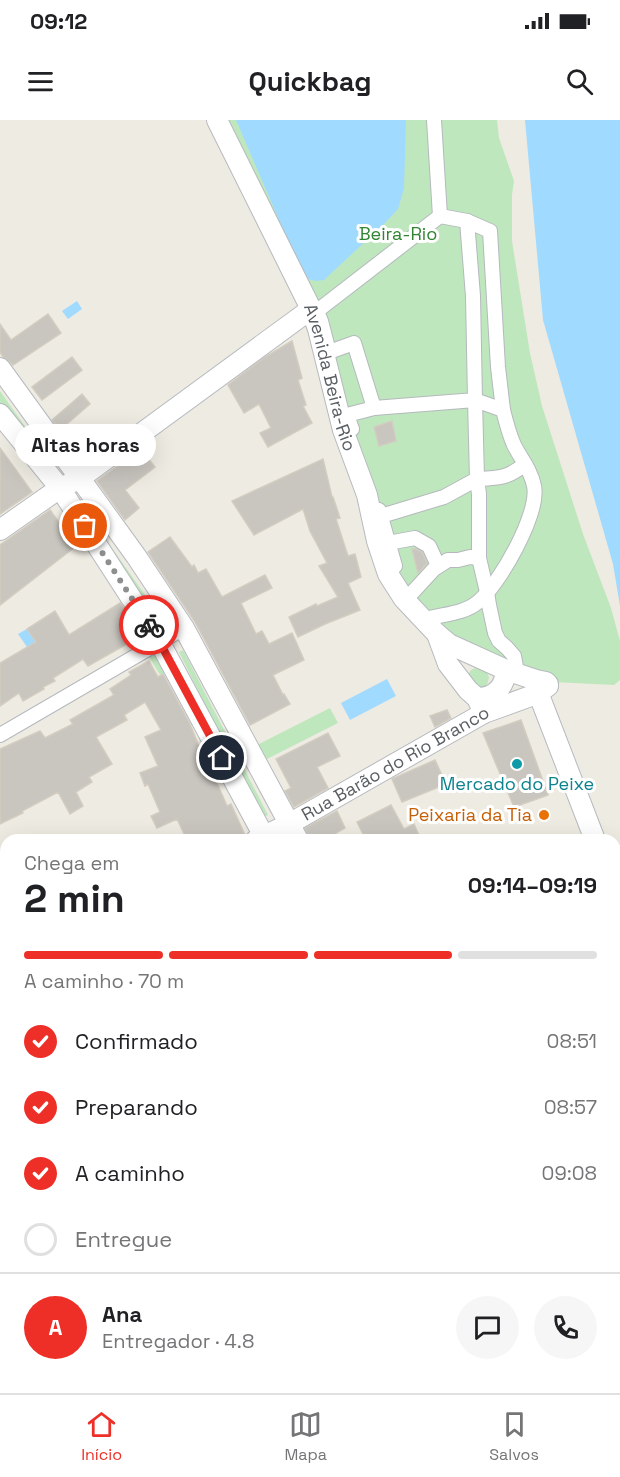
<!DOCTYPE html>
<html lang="pt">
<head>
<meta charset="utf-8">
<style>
	:root { --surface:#fff; --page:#f6f6f6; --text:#202124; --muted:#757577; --line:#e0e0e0; --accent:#ee2f28 }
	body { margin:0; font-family:"Space Grotesk",sans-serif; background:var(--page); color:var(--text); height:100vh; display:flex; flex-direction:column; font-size:22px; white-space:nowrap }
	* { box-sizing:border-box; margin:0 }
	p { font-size:20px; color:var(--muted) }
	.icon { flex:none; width:33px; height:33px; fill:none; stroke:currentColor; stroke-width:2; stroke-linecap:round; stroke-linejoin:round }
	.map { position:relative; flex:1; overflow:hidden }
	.sheet { position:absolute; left:0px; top:714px; width:621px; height:560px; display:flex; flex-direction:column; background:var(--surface); border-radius:18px 18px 0 0; box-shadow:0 6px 24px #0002 }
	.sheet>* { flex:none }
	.pin { position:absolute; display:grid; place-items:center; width:51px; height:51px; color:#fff; margin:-26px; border:3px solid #fff; border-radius:50%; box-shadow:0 2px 6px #0007 }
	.courier { position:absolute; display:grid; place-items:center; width:60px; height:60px; margin:-30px; border:4px solid #ee2f28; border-radius:50%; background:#fff; color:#222; box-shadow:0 2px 8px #0007 }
	.bubble { position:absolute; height:42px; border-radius:21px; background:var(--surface); box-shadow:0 6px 24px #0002; font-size:20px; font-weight:600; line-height:42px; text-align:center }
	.overview em { font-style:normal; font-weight:600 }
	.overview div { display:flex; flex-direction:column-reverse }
	.overview { display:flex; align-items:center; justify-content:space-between; height:102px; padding:0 24px }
	h1 { font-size:39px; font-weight:600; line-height:45px }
	.bar { display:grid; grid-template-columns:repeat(4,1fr); gap:9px 6px; align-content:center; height:72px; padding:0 24px }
	.bar i { height:8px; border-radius:4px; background:var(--line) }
	.bar .on { background:var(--accent) }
	.bar p { grid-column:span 4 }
	.line { display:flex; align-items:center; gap:15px; padding:0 24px; border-top:2px solid var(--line) }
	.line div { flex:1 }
	.round { display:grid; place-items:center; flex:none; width:63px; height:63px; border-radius:32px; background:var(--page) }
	ol { padding:0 24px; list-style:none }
	li { display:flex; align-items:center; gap:18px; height:66px }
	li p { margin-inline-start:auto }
	li .icon { padding:6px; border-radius:50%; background:var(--accent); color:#fff; stroke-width:4 }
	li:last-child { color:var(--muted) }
	li i { width:33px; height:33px; border:3px solid var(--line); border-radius:50% }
	.status { display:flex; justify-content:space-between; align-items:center; height:42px; padding:0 30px; background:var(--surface); direction:ltr }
	.status svg { height:16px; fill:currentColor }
	header { display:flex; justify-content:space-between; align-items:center; height:78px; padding:0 24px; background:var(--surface); font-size:27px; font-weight:600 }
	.menu { display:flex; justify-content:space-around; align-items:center; height:84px; border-top:2px solid var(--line); background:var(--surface); font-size:16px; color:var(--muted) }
	.menu a { display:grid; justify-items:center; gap:3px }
	.menu .on { color:var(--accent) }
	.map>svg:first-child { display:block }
	.education { fill:#dedad1 }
	.green { fill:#bfe7be }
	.water { fill:#a1daff }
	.building { fill:#c9c5bf; stroke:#d3ccc0; stroke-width:1.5 }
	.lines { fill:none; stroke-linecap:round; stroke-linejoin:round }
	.street-casing { stroke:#b5b9bd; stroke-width:16 }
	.secondary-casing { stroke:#b6babf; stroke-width:22 }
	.primary-casing { stroke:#f6c153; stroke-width:25 }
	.street { stroke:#fff; stroke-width:14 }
	.secondary { stroke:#fff; stroke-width:20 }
	.primary { stroke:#ffeda6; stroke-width:22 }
	.done { stroke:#8e9090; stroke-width:6; stroke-dasharray:0 10.8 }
	.route { stroke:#ee2f28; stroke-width:8 }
	.culture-dot { fill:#0f9aa8; stroke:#fff; stroke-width:2 }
	.food-dot { fill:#e8710a; stroke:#fff; stroke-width:2 }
	.labels { text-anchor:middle; stroke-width:6; stroke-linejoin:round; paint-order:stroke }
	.park-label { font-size:18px; fill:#318432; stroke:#fff }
	.street-label { font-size:18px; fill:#5a5f64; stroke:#fff }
	.culture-label { font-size:18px; fill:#0d838f; stroke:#fff }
	.food-label { font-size:18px; fill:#c56008; stroke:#fff; text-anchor:end }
</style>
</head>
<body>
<div class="status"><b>09:12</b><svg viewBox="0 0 49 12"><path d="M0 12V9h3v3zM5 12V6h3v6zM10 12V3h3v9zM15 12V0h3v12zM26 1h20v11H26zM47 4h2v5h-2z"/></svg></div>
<header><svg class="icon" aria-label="menu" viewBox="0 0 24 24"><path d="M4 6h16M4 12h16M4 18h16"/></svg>Quickbag<svg class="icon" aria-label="search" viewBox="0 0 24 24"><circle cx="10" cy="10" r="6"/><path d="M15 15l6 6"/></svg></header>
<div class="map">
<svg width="620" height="1273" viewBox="0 0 620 1273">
	<rect width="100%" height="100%" fill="#eeebe2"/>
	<!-- education -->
	<polygon class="education" points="6,930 6,1071 0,1062 0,934"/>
	<!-- green -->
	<g class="green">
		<polygon points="212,0 497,0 499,18 514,61 512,75 512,121 530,233 542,286 583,414 611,488 620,521 620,560 614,565 553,562 469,539 431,501 395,449 360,331 326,223"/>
		<polygon points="0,271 58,353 0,291"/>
		<polygon points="78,380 162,499 158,501 73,384"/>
		<polygon points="159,530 170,550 160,555 148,535"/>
		<polygon points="183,530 268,695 261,698 179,532"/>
		<polygon points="477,547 487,551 489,558 487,565 481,569 467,556 471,550"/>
		<polygon points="330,588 338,603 265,640 257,625"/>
		<polygon points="6,957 6,1008 0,1012 0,961"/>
	</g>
	<!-- water -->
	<g class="water">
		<polygon points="236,0 406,0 404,68 398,89 385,103 324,160 316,161 308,159 298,144"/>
		<polygon points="525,0 620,0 620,486 613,444 543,200"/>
		<polygon points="77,181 82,189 68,199 62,191"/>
		<polygon points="27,509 38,525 29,530 18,514"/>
		<polygon points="387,559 396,576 350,600 341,583"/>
	</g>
	<!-- building -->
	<g class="building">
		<polygon points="48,194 61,213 13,245 9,241 3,237 0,232 0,204 11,220"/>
		<polygon points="292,221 302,258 298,260 306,285 303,286 312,303 268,327 260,313 271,308 259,284 244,293 228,265 265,237"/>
		<polygon points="72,237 82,250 42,280 32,267"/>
		<polygon points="82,274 90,284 60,310 52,300"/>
		<polygon points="392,301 396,321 379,326 374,307"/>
		<polygon points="89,326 94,333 82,342 78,335"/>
		<polygon points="0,328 32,372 0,394"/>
		<polygon points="141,329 155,347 125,370 139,388 125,400 97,361"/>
		<polygon points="323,339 332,377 333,377 340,398 336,399 348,436 355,434 361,457 348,463 360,490 325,504 298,517 289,497 316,484 317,486 338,477 319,446 327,443 310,411 303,389 254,415 232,381"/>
		<polygon points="50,390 76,426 0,485 0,425"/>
		<polygon points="170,417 192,447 194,445 198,453 206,449 222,477 265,455 272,468 241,483 256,514 262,511 269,524 292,513 304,540 273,555 283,575 284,574 290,584 250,605 195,502 148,432"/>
		<polygon points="412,429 416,429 422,432 427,443 418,453"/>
		<polygon points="120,483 141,516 88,546 83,539 53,558 55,561 43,567 44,569 23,581 19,573 0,586 0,543 36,522 27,509 55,491 69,515"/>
		<polygon points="149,541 158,557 163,554 190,604 198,624 207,640 227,686 231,684 245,715 244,720 187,720 177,699 157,708 151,696 160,692 148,664 145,666 140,653 158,646 145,617 161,610 145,582 124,595 127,600 96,617 112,644 89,657 92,662 76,672 83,686 70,694 58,672 22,691 23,693 0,704 0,629 40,611 45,618 73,604 70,600 114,575 110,569 131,555 129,552"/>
		<polygon points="447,590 451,598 435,607 430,596"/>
		<polygon points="521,600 548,675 514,687 483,613"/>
		<polygon points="328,613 340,636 317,647 328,668 294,687 285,671 291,668 276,639"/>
		<polygon points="435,640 446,664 402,682 392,659"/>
		<polygon points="391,685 404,709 414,704 421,720 366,720 357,702"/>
		<polygon points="337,691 345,708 336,713 340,720 310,720 305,708"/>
	</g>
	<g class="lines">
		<defs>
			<g id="street">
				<polyline points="434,0 440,96"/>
				<polyline points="467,101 490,111 498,247 503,290"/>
				<polyline points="352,309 347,295 374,288 354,223 329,232 321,201 317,191 440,96 467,101 473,176 475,280 374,288"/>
				<polyline points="379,390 395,446"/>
				<path d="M 381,396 L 444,377 L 477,359 L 475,280 L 503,290 C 506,302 509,314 514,325 C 521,339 531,350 534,366 C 540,393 499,465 478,482 C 465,493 446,494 430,498"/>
				<polyline points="388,423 415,418 429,426 436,441"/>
				<polyline points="410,475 434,449 448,440 458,440 470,437 479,438"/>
				<path d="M 516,547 L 514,536 L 507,528 L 499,521 L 495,513 L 489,485 L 487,472 L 479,438 L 479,374 L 477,359 C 500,358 508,358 525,344"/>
				<polyline points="0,615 184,508"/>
				<polyline points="0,1090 6,1086"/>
				<polyline points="0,1183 6,1188"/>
				<polyline points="80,1268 85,1273"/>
				<polyline points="119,1273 128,1268"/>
			</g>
			<g id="secondary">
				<path id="s1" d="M 217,0 L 311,189 L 318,209 L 343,310 L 367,375 L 377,421 L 388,454 L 404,479 L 437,514 L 449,524 L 506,550 L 536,560 L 546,562 L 548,564 L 548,566 L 540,572 L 539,575 L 595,720"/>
				<polyline points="0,248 136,436 184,508 298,720"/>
				<polyline points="0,294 60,368 159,521 266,720"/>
				<polyline points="0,410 60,368 79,359 311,189"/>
				<polyline points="437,514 448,544 468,570 477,578 484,593"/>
				<path d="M 477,578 C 494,578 505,567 506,550"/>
				<path id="s2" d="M 256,720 L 289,704 L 484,593 L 539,573"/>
				<polyline points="615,772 620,787"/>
				<polyline points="0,848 6,845"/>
				<polyline points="615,978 620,976"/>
				<polyline points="615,1249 620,1256"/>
				<polyline points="0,1250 6,1258"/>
				<polyline points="14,1268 18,1273"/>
				<polyline points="605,1268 608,1273"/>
			</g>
			<g id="primary">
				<polyline points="0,793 6,803"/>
				<polyline points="303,1268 307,1273"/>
			</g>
		</defs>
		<!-- street casing -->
		<use href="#street" class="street-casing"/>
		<!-- secondary casing -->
		<use href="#secondary" class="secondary-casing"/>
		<!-- primary casing -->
		<use href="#primary" class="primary-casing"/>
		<!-- street -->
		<use href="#street" class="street"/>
		<!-- secondary -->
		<use href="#secondary" class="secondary"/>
		<!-- primary -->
		<use href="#primary" class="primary"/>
	</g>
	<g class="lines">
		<!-- done -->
		<polyline class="done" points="85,406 149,505"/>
		<!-- route -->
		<polyline class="route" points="149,505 159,521 222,638"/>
	</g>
	<!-- markers -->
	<circle class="culture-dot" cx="517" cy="644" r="6"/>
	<circle class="food-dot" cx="544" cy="695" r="6"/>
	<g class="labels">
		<!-- park labels -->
		<g class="park-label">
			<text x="398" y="120">Beira-Rio</text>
		</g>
		<!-- street labels -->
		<g class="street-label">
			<text dy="6" stroke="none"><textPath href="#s1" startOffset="282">Avenida Beira-Rio</textPath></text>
			<text dy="6" stroke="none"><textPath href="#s2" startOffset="159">Rua Barão do Rio Branco</textPath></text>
		</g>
		<!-- culture labels -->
		<g class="culture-label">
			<text x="517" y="670">Mercado do Peixe</text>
		</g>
		<!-- food labels -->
		<g class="food-label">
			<text x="532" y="701">Peixaria da Tia</text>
		</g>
	</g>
</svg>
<div class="pin" style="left:85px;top:406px;background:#ea580c"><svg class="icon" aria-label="bag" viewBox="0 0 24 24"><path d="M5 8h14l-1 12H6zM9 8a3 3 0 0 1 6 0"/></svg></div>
<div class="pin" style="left:222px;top:638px;background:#1f2937"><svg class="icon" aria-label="home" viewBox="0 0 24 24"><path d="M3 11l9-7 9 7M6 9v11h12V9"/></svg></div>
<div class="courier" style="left:149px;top:505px"><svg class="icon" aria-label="bike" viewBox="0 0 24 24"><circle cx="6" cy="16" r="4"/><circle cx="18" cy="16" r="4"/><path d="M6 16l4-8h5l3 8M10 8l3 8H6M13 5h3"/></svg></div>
<div class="bubble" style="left:15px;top:304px;width:141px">Altas horas</div>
<section class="sheet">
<div class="overview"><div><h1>2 min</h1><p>Chega em</p></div><em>09:14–09:19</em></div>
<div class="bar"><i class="on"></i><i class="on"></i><i class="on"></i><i></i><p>A caminho · 70 m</p></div>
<ol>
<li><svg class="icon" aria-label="check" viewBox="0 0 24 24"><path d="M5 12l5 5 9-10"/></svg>Confirmado<p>08:51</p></li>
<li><svg class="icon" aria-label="check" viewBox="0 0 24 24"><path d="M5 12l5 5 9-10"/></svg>Preparando<p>08:57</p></li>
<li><svg class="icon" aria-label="check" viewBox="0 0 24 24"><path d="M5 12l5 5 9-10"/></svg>A caminho<p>09:08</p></li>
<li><i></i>Entregue</li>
</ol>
<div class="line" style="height:108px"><b class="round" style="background:var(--accent);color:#fff">A</b><div><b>Ana</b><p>Entregador · 4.8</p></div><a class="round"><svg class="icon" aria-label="chat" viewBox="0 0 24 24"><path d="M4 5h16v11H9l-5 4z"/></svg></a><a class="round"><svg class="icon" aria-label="phone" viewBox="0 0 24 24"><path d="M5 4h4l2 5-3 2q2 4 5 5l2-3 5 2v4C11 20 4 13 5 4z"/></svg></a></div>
</section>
</div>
<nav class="menu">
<a class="on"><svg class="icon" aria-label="home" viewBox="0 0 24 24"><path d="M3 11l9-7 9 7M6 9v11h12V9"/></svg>Início</a>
<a><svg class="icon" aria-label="map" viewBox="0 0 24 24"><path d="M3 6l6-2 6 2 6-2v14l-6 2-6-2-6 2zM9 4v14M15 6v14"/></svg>Mapa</a>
<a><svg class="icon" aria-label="saved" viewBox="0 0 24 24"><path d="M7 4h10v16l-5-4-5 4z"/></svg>Salvos</a>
</nav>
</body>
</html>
